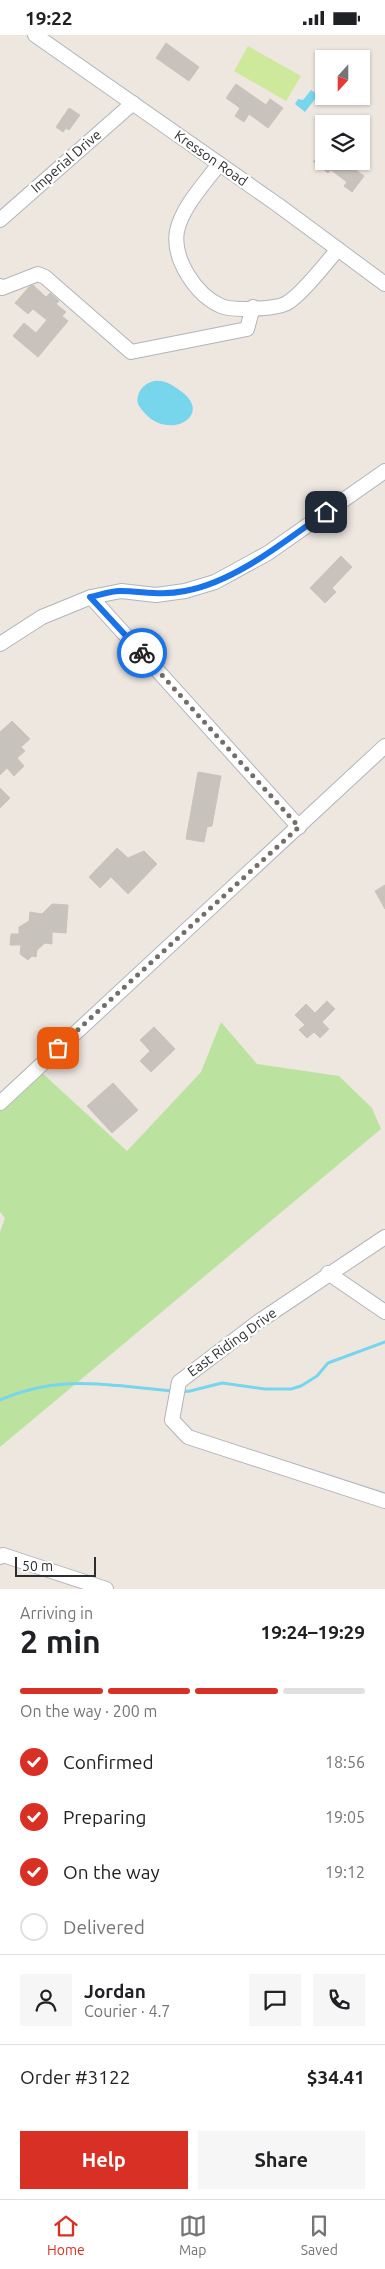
<!DOCTYPE html>
<html lang="en">
<head>
<meta charset="utf-8">
<style>
	:root { --surface:#fff; --page:#f6f6f6; --text:#202124; --muted:#757577; --line:#e0e0e0; --accent:#d93025 }
	body { margin:0; font-family:Ubuntu,sans-serif; background:var(--page); color:var(--text); height:100vh; display:flex; flex-direction:column; font-size:19px; white-space:nowrap }
	* { box-sizing:border-box; margin:0 }
	p { font-size:16px; color:var(--muted) }
	.icon { flex:none; width:28px; height:28px; fill:none; stroke:currentColor; stroke-width:2; stroke-linecap:round; stroke-linejoin:round }
	.map { position:relative; height:1554px; overflow:hidden }
	.drawer { display:flex; flex-direction:column; background:var(--surface); flex:1 }
	.drawer>* { flex:none }
	.needle { width:32px; rotate:201deg }
	.buttons { position:absolute; left:315px; top:15px; display:grid; gap:10px }
	.buttons a { display:grid; place-items:center; width:55px; height:55px; border-radius:0px; background:var(--surface); box-shadow:0 1px 4px #0004; font-size:25px }
	.scale { position:absolute; left:15px; bottom:12px; width:81px; box-sizing:border-box; padding-left:5px; border:2px solid #2d2d2d; border-top:0; font-size:14px; line-height:18px; white-space:nowrap; color:#2d2d2d; -webkit-text-stroke:4px #fff; paint-order:stroke }
	.pin { position:absolute; display:grid; place-items:center; width:42px; height:42px; color:#fff; margin:-21px; border-radius:10px; box-shadow:0 2px 8px #0006 }
	.courier { position:absolute; display:grid; place-items:center; width:50px; height:50px; margin:-25px; border:4px solid #1a73e8; border-radius:50%; background:#fff; color:#222; box-shadow:0 1px 6px #0007 }
	.head em { font-style:normal; font-weight:600 }
	.head div { display:flex; flex-direction:column-reverse }
	.head { display:flex; align-items:center; justify-content:space-between; height:85px; padding:0 20px }
	h1 { font-size:32px; font-weight:600; line-height:38px }
	.bar { display:grid; grid-template-columns:repeat(4,1fr); gap:8px 5px; align-content:center; height:60px; padding:0 20px }
	.bar i { height:6px; border-radius:4px; background:var(--line) }
	.bar .selected { background:var(--accent) }
	.bar p { grid-column:span 4 }
	.line { display:flex; align-items:center; gap:12px; padding:0 20px; border-top:1px solid var(--line) }
	.line div { flex:1 }
	.round { display:grid; place-items:center; flex:none; width:52px; height:52px; border-radius:0px; background:var(--page) }
	ol { padding:0 20px; list-style:none }
	li { display:flex; align-items:center; gap:15px; height:55px }
	li p { margin-inline-start:auto }
	li .icon { padding:5px; border-radius:50%; background:var(--accent); color:#fff; stroke-width:4 }
	li:last-child { color:var(--muted) }
	li i { width:28px; height:28px; border:2px solid var(--line); border-radius:50% }
	.action { display:flex; gap:10px; margin-top:auto; padding:10px 20px }
	.action a { flex:1; height:58px; border-radius:0px; background:var(--accent); color:#fff; font-size:20px; font-weight:600; line-height:58px; text-align:center }
	.action a+a { background:var(--page); color:var(--text) }
	.status { display:flex; justify-content:space-between; align-items:center; height:35px; padding:0 25px; background:var(--surface); direction:ltr }
	.status svg { height:14px; fill:currentColor }
	.tabs { display:flex; justify-content:space-around; align-items:center; height:70px; border-top:1px solid var(--line); background:var(--surface); font-size:14px; color:var(--muted) }
	.tabs a { display:grid; justify-items:center; gap:2px }
	.tabs .selected { color:var(--accent) }
	.map>svg:first-child { display:block }
	.green { fill:#bbe39f }
	.pitch { fill:#cee99b }
	.water { fill:#77d6ec }
	.lines { fill:none; stroke-linecap:round; stroke-linejoin:round }
	.stream { stroke:#77d6ec; stroke-width:3 }
	.building { fill:#c7c2bb; stroke:#cac3ba }
	.minor-casing { stroke:#b1b4bd; stroke-width:16 }
	.minor { stroke:#fff; stroke-width:14 }
	.done { stroke:#716e6c; stroke-width:5; stroke-dasharray:0 9 }
	.route { stroke:#1a73e8; stroke-width:6 }
	.labels { text-anchor:middle; stroke-width:4.5; stroke-linejoin:round; paint-order:stroke }
	.street-label { font-size:14px; fill:#2d2d2d; stroke:#fff }
</style>
</head>
<body>
<div class="status"><b>19:22</b><svg viewBox="0 0 49 12"><path d="M0 12V9h3v3zM5 12V6h3v6zM10 12V3h3v9zM15 12V0h3v12zM26 1h20v11H26zM47 4h2v5h-2z"/></svg></div>
<div class="map">
<svg width="385" height="1554" viewBox="0 0 385 1554">
	<rect width="100%" height="100%" fill="#eee7e0"/>
	<!-- green -->
	<polygon class="green" points="221,987 257,1029 339,1041 372,1073 381,1094 0,1412 0,1197 5,1183 0,1177 0,1076 40,1036 127,1116 201,1037"/>
	<!-- pitch -->
	<polygon class="pitch" points="248,11 301,41 286,66 234,36"/>
	<!-- water -->
	<g class="water">
		<polygon points="311,55 318,60 305,77 295,69 298,64 303,65"/>
		<path d="M 154,346 C 165,344 174,351 182,357 C 214,381 167,408 142,375 C 139,371 136,367 138,361 C 140,353 146,348 154,346 Z"/>
	</g>
	<g class="lines">
		<!-- stream -->
		<g class="stream">
			<polyline points="180,1357 190,1356 222,1348 265,1354 291,1354 301,1351 317,1341 328,1328 385,1307"/>
			<path d="M 0,1365 C 60,1338 111,1351 174,1356"/>
		</g>
	</g>
	<!-- building -->
	<g class="building">
		<polygon points="166,8 199,32 189,46 156,23"/>
		<polygon points="236,49 266,70 270,64 283,73 268,93 249,79 244,87 235,81 240,73 226,63"/>
		<polygon points="69,73 80,80 69,95 66,93 63,97 56,92"/>
		<polygon points="313,126 344,126 364,141 352,157 344,151 347,147 331,135 328,138"/>
		<polygon points="33,250 46,262 50,258 59,266 56,269 66,277 62,281 68,286 38,322 13,301 24,288 36,298 47,285 33,274 28,279 15,268 29,252"/>
		<polygon points="341,521 352,532 332,553 336,557 325,568 310,553"/>
		<polygon points="12,686 30,704 21,712 25,716 17,723 24,731 14,741 7,733 0,740 0,697"/>
		<polygon points="198,737 221,741 212,791 207,792 204,807 186,804"/>
		<polygon points="0,753 10,763 0,773"/>
		<polygon points="117,813 128,823 144,816 157,829 128,859 111,842 100,853 89,842"/>
		<polygon points="385,850 385,874 375,856"/>
		<polygon points="52,869 68,870 66,898 52,897 52,909 45,908 37,915 36,922 32,921 28,925 20,919 21,910 10,910 11,899 19,899 19,892 29,886 30,877 42,879"/>
		<polygon points="327,966 335,974 322,987 329,994 320,1003 314,997 307,1003 299,995 305,990 295,980 306,969 315,978"/>
		<polygon points="154,992 175,1014 151,1037 140,1026 150,1016 140,1005"/>
		<polygon points="113,1048 138,1075 112,1098 87,1071"/>
	</g>
	<g class="lines">
		<defs>
			<g id="minor">
				<polyline points="35,0 278,170 385,249"/>
				<path d="M 219,129 C 205,148 182,172 177,196 C 172,224 196,260 221,271 C 232,276 274,274 285,269 C 299,263 327,227 338,214"/>
				<polyline points="0,185 133,68"/>
				<polyline points="0,251 2,253 38,239 45,242 131,317 247,294 253,272"/>
				<polyline points="91,562 121,556 156,560 185,556 215,547 268,518 385,436"/>
				<polyline points="0,609 42,582 91,562 299,792"/>
				<polyline points="0,1068 385,711"/>
				<polyline points="385,1202 258,1287 179,1347 172,1385 188,1402 385,1466"/>
				<polyline points="328,1238 385,1277"/>
				<polyline points="0,1522 3,1520 106,1554"/>
			</g>
		</defs>
		<!-- minor casing -->
		<use href="#minor" class="minor-casing"/>
		<!-- minor -->
		<use href="#minor" class="minor"/>
	</g>
	<g class="lines">
		<!-- done -->
		<polyline class="done" points="58,1013 299,792 142,618"/>
		<!-- route -->
		<path class="route" d="M 142,618 L 90,562 C 100,560 110,556 120,556 C 143,556 160,561 185,556 C 235,547 285,506 326,477"/>
	</g>
	<g class="labels">
		<!-- street labels -->
		<g class="street-label">
			<text transform="translate(211 123) rotate(35)" y="5">Kresson Road</text>
			<text transform="translate(66 126) rotate(-41)" y="5">Imperial Drive</text>
			<text transform="translate(232 1307) rotate(-36)" y="5">East Riding Drive</text>
		</g>
	</g>
</svg>
<div class="buttons">
<a><svg class="needle" viewBox="-14 -14 28 28"><path d="M0-13l5 13h-10z" fill="#e53935"/><path d="M0 13l5-13h-10z" fill="#757577"/></svg></a>
<a><svg class="icon" aria-label="layers" viewBox="0 0 24 24"><path d="M12 4l9 5-9 5-9-5zM3 14l9 5 9-5"/></svg></a>
</div>
<div class="scale">50 m</div>
<div class="pin" style="left:58px;top:1013px;background:#ea580c"><svg class="icon" aria-label="bag" viewBox="0 0 24 24"><path d="M5 8h14l-1 12H6zM9 8a3 3 0 0 1 6 0"/></svg></div>
<div class="pin" style="left:326px;top:477px;background:#1f2937"><svg class="icon" aria-label="home" viewBox="0 0 24 24"><path d="M3 11l9-7 9 7M6 9v11h12V9"/></svg></div>
<div class="courier" style="left:142px;top:618px"><svg class="icon" aria-label="bike" viewBox="0 0 24 24"><circle cx="6" cy="16" r="4"/><circle cx="18" cy="16" r="4"/><path d="M6 16l4-8h5l3 8M10 8l3 8H6M13 5h3"/></svg></div>
</div>
<section class="drawer">
<div class="head"><div><h1>2 min</h1><p>Arriving in</p></div><em>19:24–19:29</em></div>
<div class="bar"><i class="selected"></i><i class="selected"></i><i class="selected"></i><i></i><p>On the way · 200 m</p></div>
<ol>
<li><svg class="icon" aria-label="check" viewBox="0 0 24 24"><path d="M5 12l5 5 9-10"/></svg>Confirmed<p>18:56</p></li>
<li><svg class="icon" aria-label="check" viewBox="0 0 24 24"><path d="M5 12l5 5 9-10"/></svg>Preparing<p>19:05</p></li>
<li><svg class="icon" aria-label="check" viewBox="0 0 24 24"><path d="M5 12l5 5 9-10"/></svg>On the way<p>19:12</p></li>
<li><i></i>Delivered</li>
</ol>
<div class="line" style="height:90px"><a class="round"><svg class="icon" aria-label="person" viewBox="0 0 24 24"><circle cx="12" cy="8" r="4"/><path d="M4 21q1-7 8-7t8 7"/></svg></a><div><b>Jordan</b><p>Courier · 4.7</p></div><a class="round"><svg class="icon" aria-label="chat" viewBox="0 0 24 24"><path d="M4 5h16v11H9l-5 4z"/></svg></a><a class="round"><svg class="icon" aria-label="phone" viewBox="0 0 24 24"><path d="M5 4h4l2 5-3 2q2 4 5 5l2-3 5 2v4C11 20 4 13 5 4z"/></svg></a></div>
<div class="line" style="height:65px"><div>Order #3122</div><b>$34.41</b></div>
<div class="action"><a>Help</a><a>Share</a></div>
</section>
<nav class="tabs">
<a class="selected"><svg class="icon" aria-label="home" viewBox="0 0 24 24"><path d="M3 11l9-7 9 7M6 9v11h12V9"/></svg>Home</a>
<a><svg class="icon" aria-label="map" viewBox="0 0 24 24"><path d="M3 6l6-2 6 2 6-2v14l-6 2-6-2-6 2zM9 4v14M15 6v14"/></svg>Map</a>
<a><svg class="icon" aria-label="saved" viewBox="0 0 24 24"><path d="M7 4h10v16l-5-4-5 4z"/></svg>Saved</a>
</nav>
</body>
</html>
